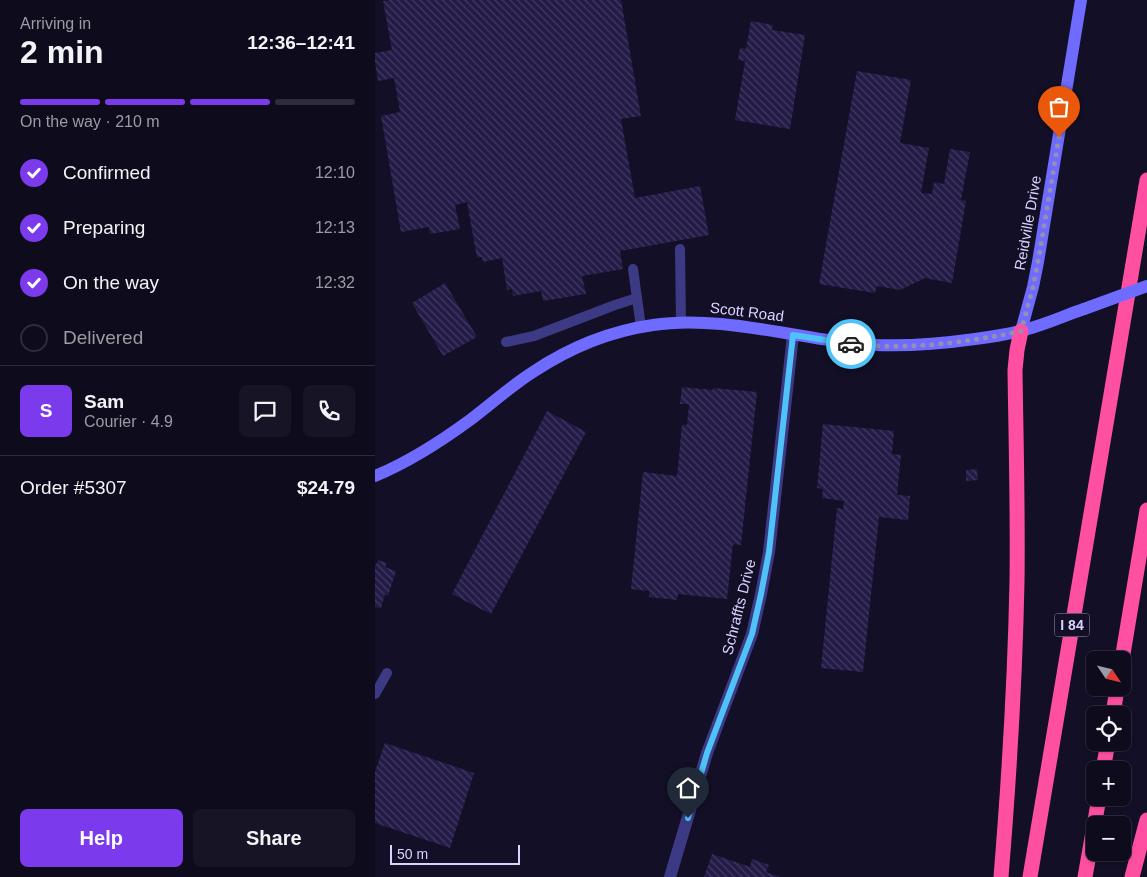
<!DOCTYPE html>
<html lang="en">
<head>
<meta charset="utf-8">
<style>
	:root { --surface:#0e0b1c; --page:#171425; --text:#f1f3f6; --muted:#9b9ba3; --line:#2e2b3b; --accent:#7c3aed }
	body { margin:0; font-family:Arial,sans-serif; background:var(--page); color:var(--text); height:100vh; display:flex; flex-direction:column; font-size:19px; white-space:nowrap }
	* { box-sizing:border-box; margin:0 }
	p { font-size:16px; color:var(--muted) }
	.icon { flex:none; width:28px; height:28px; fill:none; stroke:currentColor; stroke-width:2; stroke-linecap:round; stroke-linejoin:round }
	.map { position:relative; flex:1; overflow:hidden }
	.sheet { display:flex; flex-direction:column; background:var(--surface); width:375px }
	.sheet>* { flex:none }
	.needle { width:32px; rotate:125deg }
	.buttons { position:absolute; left:711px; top:651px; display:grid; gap:10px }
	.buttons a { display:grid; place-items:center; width:45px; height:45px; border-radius:8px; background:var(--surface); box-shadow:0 1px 4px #0004,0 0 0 1px var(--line); font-size:25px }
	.scale { position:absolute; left:15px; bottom:12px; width:130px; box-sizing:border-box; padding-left:5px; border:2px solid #d9d4ff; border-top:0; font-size:14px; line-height:18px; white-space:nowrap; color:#d9d4ff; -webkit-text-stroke:4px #130f26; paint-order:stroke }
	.pin { position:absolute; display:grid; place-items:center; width:42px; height:42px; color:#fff; margin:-51px -21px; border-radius:50% 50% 50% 0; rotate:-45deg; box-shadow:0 0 5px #0007 }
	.pin .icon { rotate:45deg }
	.courier { position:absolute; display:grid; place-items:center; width:50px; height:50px; margin:-25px; border:4px solid #4fc3f7; border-radius:50%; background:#fff; color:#222; box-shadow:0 1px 6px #0007 }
	.headline em { font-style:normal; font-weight:600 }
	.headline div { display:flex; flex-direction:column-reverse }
	.headline { display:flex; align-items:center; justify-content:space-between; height:85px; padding:0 20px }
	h1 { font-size:32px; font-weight:600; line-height:38px }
	.bar { display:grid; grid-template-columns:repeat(4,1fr); gap:8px 5px; align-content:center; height:60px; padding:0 20px }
	.bar i { height:6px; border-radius:4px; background:var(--line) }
	.bar .on { background:var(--accent) }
	.bar p { grid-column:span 4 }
	.line { display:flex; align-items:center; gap:12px; padding:0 20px; border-top:1px solid var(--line) }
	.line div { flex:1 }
	.round { display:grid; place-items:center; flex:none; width:52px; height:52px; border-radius:8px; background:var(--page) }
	ol { padding:0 20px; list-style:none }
	li { display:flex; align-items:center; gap:15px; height:55px }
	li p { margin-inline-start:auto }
	li .icon { padding:5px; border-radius:50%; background:var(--accent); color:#fff; stroke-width:4 }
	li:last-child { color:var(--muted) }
	li i { width:28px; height:28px; border:2px solid var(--line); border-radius:50% }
	.action { display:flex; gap:10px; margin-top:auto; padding:10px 20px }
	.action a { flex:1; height:58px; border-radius:8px; background:var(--accent); color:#fff; font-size:20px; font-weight:600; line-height:58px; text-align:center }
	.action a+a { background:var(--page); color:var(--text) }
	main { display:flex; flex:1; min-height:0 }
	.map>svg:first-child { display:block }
	.building { fill:url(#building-back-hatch) }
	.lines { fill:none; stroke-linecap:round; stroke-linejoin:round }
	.service { stroke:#3d3a85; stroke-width:10 }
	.minor { stroke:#3d3a85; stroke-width:12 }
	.secondary { stroke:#6f6bff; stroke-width:12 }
	.motorway { stroke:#ff4fa3; stroke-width:15 }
	.secondary-bridge { stroke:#6f6bff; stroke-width:12 }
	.done { stroke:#948fb3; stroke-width:5; stroke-dasharray:0 9 }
	.route { stroke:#4fc3f7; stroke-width:6 }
	.labels { text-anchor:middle; stroke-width:4.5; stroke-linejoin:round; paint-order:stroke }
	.shield { fill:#130f26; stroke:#9e99be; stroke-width:1 }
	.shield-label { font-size:14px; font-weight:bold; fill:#d9d4ff }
	.street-label { font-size:15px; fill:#d9d4ff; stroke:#130f26 }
</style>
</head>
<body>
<main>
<section class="sheet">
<div class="headline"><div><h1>2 min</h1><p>Arriving in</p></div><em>12:36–12:41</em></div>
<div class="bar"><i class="on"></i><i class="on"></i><i class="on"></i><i></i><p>On the way · 210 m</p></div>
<ol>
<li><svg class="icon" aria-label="check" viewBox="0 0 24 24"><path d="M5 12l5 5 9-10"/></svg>Confirmed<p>12:10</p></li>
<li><svg class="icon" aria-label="check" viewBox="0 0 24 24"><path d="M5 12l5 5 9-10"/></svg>Preparing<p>12:13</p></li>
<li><svg class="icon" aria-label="check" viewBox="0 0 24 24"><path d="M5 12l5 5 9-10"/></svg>On the way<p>12:32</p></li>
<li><i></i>Delivered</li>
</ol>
<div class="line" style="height:90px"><b class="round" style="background:var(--accent);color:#fff">S</b><div><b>Sam</b><p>Courier · 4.9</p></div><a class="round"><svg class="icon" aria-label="chat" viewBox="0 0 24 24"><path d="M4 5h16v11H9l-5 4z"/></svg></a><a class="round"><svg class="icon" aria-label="phone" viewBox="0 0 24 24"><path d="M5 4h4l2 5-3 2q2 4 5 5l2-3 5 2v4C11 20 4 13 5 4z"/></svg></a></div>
<div class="line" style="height:65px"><div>Order #5307</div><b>$24.79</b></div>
<div class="action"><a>Help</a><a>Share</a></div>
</section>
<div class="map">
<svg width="772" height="877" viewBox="0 0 772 877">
	<defs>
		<pattern id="building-back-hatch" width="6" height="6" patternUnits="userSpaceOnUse" patternTransform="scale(1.25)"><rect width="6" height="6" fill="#241b47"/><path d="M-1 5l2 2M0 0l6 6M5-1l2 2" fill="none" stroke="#433b63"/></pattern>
	</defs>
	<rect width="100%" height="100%" fill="#130f26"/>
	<!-- building -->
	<g class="building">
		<polygon points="16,0 246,0 266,116 246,119 260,198 325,186 334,235 245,251 248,269 207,276 211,294 168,301 166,291 138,296 137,289 132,290 127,258 108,262 107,257 102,258 92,202 80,205 85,229 55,234 54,227 26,232 6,116 25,112 19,78 3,81 0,62 0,53 17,50 8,1"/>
		<polygon points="376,21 398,25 397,30 430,35 415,129 360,120 370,61 363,60 365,48 371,49"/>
		<polygon points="482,71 536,80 525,143 554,148 546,193 557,194 559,182 569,184 575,149 595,152 586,200 591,201 577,283 550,278 525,290 502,286 500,293 444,284"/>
		<polygon points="70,283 102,337 68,356 37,303"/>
		<polygon points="307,387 338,390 338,388 382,392 366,545 358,544 352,599 303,594 302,600 274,597 274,591 256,589 268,472 302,476 307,425 312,425 314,404 305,404"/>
		<polygon points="172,411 211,432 116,614 77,594"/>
		<polygon points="448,424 519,431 517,454 526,455 522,495 535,496 533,520 504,517 488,672 446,668 462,508 468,509 469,501 447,498 448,489 442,488"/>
		<polygon points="602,469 603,480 591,481 591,470"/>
		<polygon points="3,560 12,563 10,567 21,571 13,596 10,594 6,608 0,607 0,565 1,565"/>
		<polygon points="10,743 99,773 75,848 0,823 0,772"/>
		<polygon points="337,854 375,867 377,859 394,865 391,872 405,877 329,877"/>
	</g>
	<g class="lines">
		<!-- service -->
		<g class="service">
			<polyline points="305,249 306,322"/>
			<polyline points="258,269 266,327"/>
			<polyline points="131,342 159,336 240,305 262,298"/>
			<polyline points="0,694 12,673"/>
		</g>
		<!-- minor -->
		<polyline class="minor" points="295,877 332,753 377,634 386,594 394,552 418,335"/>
		<!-- secondary -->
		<g class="secondary">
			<polyline points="646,331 658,287 663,262 706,0"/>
			<path d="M 0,476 C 34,462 65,442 95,420 C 116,404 136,386 158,372 C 194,348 236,331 278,325 C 341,315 412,336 475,343 C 517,348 557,345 600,339 C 615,337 630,335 645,331 C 667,326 688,316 709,309"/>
		</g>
		<!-- motorway -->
		<g class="motorway">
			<polyline points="747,660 772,510"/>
			<polyline points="738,715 742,688"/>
			<polyline points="728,770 733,742"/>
			<path d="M 626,877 C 634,779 640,681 642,582 C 643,511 641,441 640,370 L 642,350 L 646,331"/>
			<polyline points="655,877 772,180"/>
			<polyline points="710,877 724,798"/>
			<polyline points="757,877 772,820"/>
		</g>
		<!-- secondary-bridge -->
		<polyline class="secondary-bridge" points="709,309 772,286"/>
	</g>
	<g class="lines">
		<!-- done -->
		<path class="done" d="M 476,344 C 533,350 590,343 646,331 L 658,287 L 663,262 L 684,137"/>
		<!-- route -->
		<polyline class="route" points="313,818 332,753 377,634 386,594 394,552 418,335 476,344"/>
	</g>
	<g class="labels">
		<!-- shield labels -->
		<rect class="shield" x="679.5" y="613.5" width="35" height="23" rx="4"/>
		<g class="shield-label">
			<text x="697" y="630">I 84</text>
		</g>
		<!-- street labels -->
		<g class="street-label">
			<text transform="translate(653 223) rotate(-80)" y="5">Reidville Drive</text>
			<text transform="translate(372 312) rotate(7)" y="5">Scott Road</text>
			<text transform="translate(364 607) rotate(-76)" y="5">Schraffts Drive</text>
		</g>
	</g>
</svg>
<div class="buttons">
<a><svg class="needle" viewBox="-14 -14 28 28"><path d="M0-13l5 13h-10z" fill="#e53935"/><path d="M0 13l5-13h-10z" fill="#9b9ba3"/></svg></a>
<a><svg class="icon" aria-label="locate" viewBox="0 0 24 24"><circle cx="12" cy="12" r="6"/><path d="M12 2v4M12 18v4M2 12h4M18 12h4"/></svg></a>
<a>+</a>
<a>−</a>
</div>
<div class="scale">50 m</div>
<div class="pin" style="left:684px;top:137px;background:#ea580c"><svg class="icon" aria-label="bag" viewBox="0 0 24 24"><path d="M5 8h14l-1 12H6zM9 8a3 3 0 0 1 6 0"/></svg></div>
<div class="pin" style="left:313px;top:818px;background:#1f2937"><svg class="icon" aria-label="home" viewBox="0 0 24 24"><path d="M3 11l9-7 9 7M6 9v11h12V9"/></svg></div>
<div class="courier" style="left:476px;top:344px"><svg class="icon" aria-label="car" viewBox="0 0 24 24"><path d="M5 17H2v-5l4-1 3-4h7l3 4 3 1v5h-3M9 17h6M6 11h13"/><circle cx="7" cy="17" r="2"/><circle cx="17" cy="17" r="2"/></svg></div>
</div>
</main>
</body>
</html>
